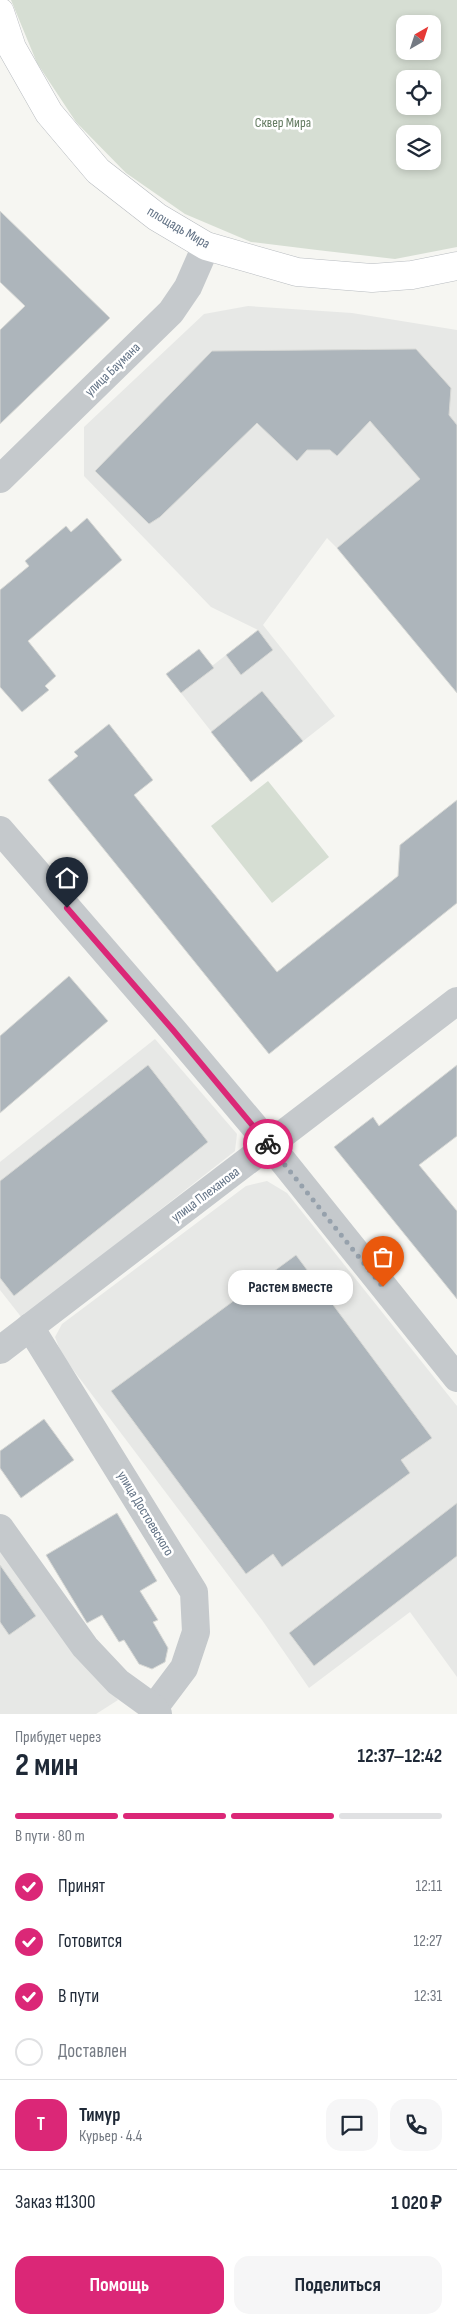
<!DOCTYPE html>
<html lang="ru">
<head>
<meta charset="utf-8">
<style>
	:root { --surface:#fff; --page:#f6f6f7; --text:#1f2937; --muted:#747a83; --line:#e0e1e3; --accent:#db2777 }
	body { margin:0; font-family:"Sofia Sans Condensed",sans-serif; background:var(--page); color:var(--text); height:100vh; display:flex; flex-direction:column; font-size:19px; white-space:nowrap }
	* { box-sizing:border-box; margin:0 }
	p { font-size:16px; color:var(--muted) }
	.icon { flex:none; width:28px; height:28px; fill:none; stroke:currentColor; stroke-width:2; stroke-linecap:round; stroke-linejoin:round }
	.map { position:relative; height:1714px; overflow:hidden }
	.panel { display:flex; flex-direction:column; background:var(--surface); flex:1 }
	.panel>* { flex:none }
	.needle { width:32px; rotate:39deg }
	.buttons { position:absolute; left:396px; top:15px; display:grid; gap:10px }
	.buttons a { display:grid; place-items:center; width:45px; height:45px; border-radius:10px; background:var(--surface); box-shadow:0 2px 8px #0003; font-size:25px }
	.pin { position:absolute; display:grid; place-items:center; width:42px; height:42px; color:#fff; margin:-51px -21px; border-radius:50% 50% 50% 0; rotate:-45deg; box-shadow:0 0 5px #0007 }
	.pin .icon { rotate:45deg }
	.courier { position:absolute; display:grid; place-items:center; width:50px; height:50px; margin:-25px; border:4px solid #db2777; border-radius:50%; background:#fff; color:#222; box-shadow:0 1px 6px #0007 }
	.bubble { position:absolute; height:35px; border-radius:15px; background:var(--surface); box-shadow:0 2px 8px #0003; font-size:16px; font-weight:700; line-height:35px; text-align:center }
	.overview em { font-style:normal; font-weight:700 }
	.overview div { display:flex; flex-direction:column-reverse }
	.overview { display:flex; align-items:center; justify-content:space-between; height:85px; padding:0 15px }
	h1 { font-size:32px; font-weight:700; line-height:38px }
	.bar { display:grid; grid-template-columns:repeat(4,1fr); gap:8px 5px; align-content:center; height:60px; padding:0 15px }
	.bar i { height:6px; border-radius:4px; background:var(--line) }
	.bar .on { background:var(--accent) }
	.bar p { grid-column:span 4 }
	.line { display:flex; align-items:center; gap:12px; padding:0 15px; border-top:1px solid var(--line) }
	.line div { flex:1 }
	.round { display:grid; place-items:center; flex:none; width:52px; height:52px; border-radius:15px; background:var(--page) }
	ol { padding:0 15px; list-style:none }
	li { display:flex; align-items:center; gap:15px; height:55px }
	li p { margin-inline-start:auto }
	li .icon { padding:5px; border-radius:50%; background:var(--accent); color:#fff; stroke-width:4 }
	li:last-child { color:var(--muted) }
	li i { width:28px; height:28px; border:2px solid var(--line); border-radius:50% }
	.action { display:flex; gap:10px; margin-top:auto; padding:10px 15px }
	.action a { flex:1; height:58px; border-radius:15px; background:var(--accent); color:#fff; font-size:20px; font-weight:700; line-height:58px; text-align:center }
	.action a+a { background:var(--page); color:var(--text) }
	.map>svg:first-child { display:block }
	.built { fill:#e7e8e6 }
	.green { fill:#d6ded3; fill-rule:evenodd }
	.building { fill:#adb5bb; stroke:#d7d8d5 }
	.lines { fill:none; stroke-linecap:round; stroke-linejoin:round }
	.primary-casing { stroke:#b8bcc0; stroke-width:29 }
	.minor { stroke:#c5c9cc; stroke-width:28 }
	.tertiary { stroke:#c5c9cc; stroke-width:28 }
	.primary { stroke:#fff; stroke-width:28 }
	.done { stroke:#96a1ac; stroke-width:5; stroke-dasharray:0 9 }
	.route { stroke:#db2777; stroke-width:6 }
	.labels { text-anchor:middle; stroke-width:5; stroke-linejoin:round; paint-order:stroke }
	.park-label { font-size:14px; fill:#657c62; stroke:#fff }
	.street-label { font-size:14px; fill:#637386; stroke:#fff }
</style>
</head>
<body>
<div class="map">
<svg width="457" height="1714" viewBox="0 0 457 1714">
	<rect width="100%" height="100%" fill="#f6f6f2"/>
	<!-- built -->
	<g class="built">
		<polygon points="248,306 352,313 457,330 457,449 337,548 327,538 263,625 335,716 251,782 166,674 199,649 212,666 258,630 211,607 84,476 84,427 204,314"/>
		<polygon points="155,1039 237,1134 235,1151 22,1318 0,1290 0,1162"/>
		<polygon points="267,1181 287,1193 457,1406 457,1677 410,1612 309,1688 262,1620 62,1355 55,1337 62,1324 246,1186"/>
		<polygon points="0,1546 118,1700 96,1714 0,1714"/>
	</g>
	<!-- green -->
	<g class="green">
		<path d="M 11,0 L 457,0 L 457,247 L 395,259 L 317,250 L 251,242 L 185,214 L 126,173 L 76,122 L 37,63 ZM 405,24 L 432,24 L 432,51 L 405,51 ZM 405,79 L 432,79 L 432,106 L 405,106 ZM 405,134 L 432,134 L 432,161 L 405,161 Z"/>
		<polygon points="268,781 329,857 272,903 211,826"/>
	</g>
	<!-- building -->
	<g class="building">
		<polygon points="0,211 110,318 0,424 0,330 25,306 0,282"/>
		<polygon points="416,349 451,388 449,415 457,425 457,693 337,548 420,479 370,421 337,456 330,450 307,450 297,461 257,423 160,517 149,524 95,471 212,351"/>
		<polygon points="87,518 122,560 28,641 56,676 45,686 49,690 22,712 0,687 0,590 29,566 25,561 66,526 71,532"/>
		<polygon points="258,630 273,650 241,675 226,655"/>
		<polygon points="199,649 214,668 181,693 166,674"/>
		<polygon points="262,691 303,741 251,782 211,732"/>
		<polygon points="109,724 153,780 134,795 277,972 398,876 400,845 457,800 457,903 269,1054 48,780 78,756 74,752"/>
		<polygon points="69,976 108,1021 0,1113 0,1036"/>
		<polygon points="148,1065 208,1142 14,1296 0,1278 0,1181"/>
		<polygon points="457,1065 457,1136 419,1165 457,1211 457,1299 334,1147 373,1117 379,1126"/>
		<polygon points="296,1255 432,1438 401,1460 410,1473 282,1567 273,1554 246,1574 111,1391"/>
		<polygon points="44,1419 74,1460 21,1498 0,1468 0,1451"/>
		<polygon points="457,1503 457,1556 314,1666 289,1633"/>
		<polygon points="117,1513 157,1581 140,1591 158,1620 153,1622 168,1648 165,1662 152,1669 139,1664 124,1640 119,1642 102,1615 87,1623 46,1555"/>
		<polygon points="0,1565 36,1616 9,1635 0,1622"/>
	</g>
	<g class="lines">
		<defs>
			<polyline id="primary" points="0,12 12,48 49,113 98,171 157,217 206,246 297,272 372,278 412,275 457,266"/>
		</defs>
		<!-- primary casing -->
		<use href="#primary" class="primary-casing"/>
		<!-- minor -->
		<g class="minor">
			<polyline points="0,479 171,312 188,287 206,246"/>
			<polyline points="0,830 173,1030 270,1145 457,1378"/>
		</g>
		<!-- tertiary -->
		<g class="tertiary">
			<polyline points="30,1327 194,1592 196,1632 184,1668 154,1708"/>
			<polyline points="0,1350 457,1001"/>
			<polyline points="0,1528 85,1647 118,1682 154,1708 158,1714"/>
		</g>
		<!-- primary -->
		<use href="#primary" class="primary"/>
	</g>
	<g class="lines">
		<!-- done -->
		<polyline class="done" points="268,1144 383,1287"/>
		<!-- route -->
		<polyline class="route" points="67,908 173,1030 268,1144"/>
	</g>
	<g class="labels">
		<!-- park labels -->
		<g class="park-label">
			<text x="283" y="127">Сквер Мира</text>
		</g>
		<!-- street labels -->
		<g class="street-label">
			<text transform="translate(179 227) rotate(30)" y="5">площадь Мира</text>
			<text transform="translate(112 369) rotate(-44)" y="5">улица Баумана</text>
			<text transform="translate(205 1194) rotate(-37)" y="5">улица Плеханова</text>
			<text transform="translate(146 1513) rotate(59)" y="5">улица Достоевского</text>
		</g>
	</g>
</svg>
<div class="buttons">
<a><svg class="needle" viewBox="-14 -14 28 28"><path d="M0-13l5 13h-10z" fill="#e53935"/><path d="M0 13l5-13h-10z" fill="#747a83"/></svg></a>
<a><svg class="icon" aria-label="locate" viewBox="0 0 24 24"><circle cx="12" cy="12" r="6"/><path d="M12 2v4M12 18v4M2 12h4M18 12h4"/></svg></a>
<a><svg class="icon" aria-label="layers" viewBox="0 0 24 24"><path d="M12 4l9 5-9 5-9-5zM3 14l9 5 9-5"/></svg></a>
</div>
<div class="pin" style="left:383px;top:1287px;background:#ea580c"><svg class="icon" aria-label="bag" viewBox="0 0 24 24"><path d="M5 8h14l-1 12H6zM9 8a3 3 0 0 1 6 0"/></svg></div>
<div class="pin" style="left:67px;top:908px;background:#1f2937"><svg class="icon" aria-label="home" viewBox="0 0 24 24"><path d="M3 11l9-7 9 7M6 9v11h12V9"/></svg></div>
<div class="courier" style="left:268px;top:1144px"><svg class="icon" aria-label="bike" viewBox="0 0 24 24"><circle cx="6" cy="16" r="4"/><circle cx="18" cy="16" r="4"/><path d="M6 16l4-8h5l3 8M10 8l3 8H6M13 5h3"/></svg></div>
<div class="bubble" style="left:228px;top:1270px;width:125px">Растем вместе</div>
</div>
<section class="panel">
<div class="overview"><div><h1>2 мин</h1><p>Прибудет через</p></div><em>12:37–12:42</em></div>
<div class="bar"><i class="on"></i><i class="on"></i><i class="on"></i><i></i><p>В пути · 80 m</p></div>
<ol>
<li><svg class="icon" aria-label="check" viewBox="0 0 24 24"><path d="M5 12l5 5 9-10"/></svg>Принят<p>12:11</p></li>
<li><svg class="icon" aria-label="check" viewBox="0 0 24 24"><path d="M5 12l5 5 9-10"/></svg>Готовится<p>12:27</p></li>
<li><svg class="icon" aria-label="check" viewBox="0 0 24 24"><path d="M5 12l5 5 9-10"/></svg>В пути<p>12:31</p></li>
<li><i></i>Доставлен</li>
</ol>
<div class="line" style="height:90px"><b class="round" style="background:var(--accent);color:#fff">Т</b><div><b>Тимур</b><p>Курьер · 4.4</p></div><a class="round"><svg class="icon" aria-label="chat" viewBox="0 0 24 24"><path d="M4 5h16v11H9l-5 4z"/></svg></a><a class="round"><svg class="icon" aria-label="phone" viewBox="0 0 24 24"><path d="M5 4h4l2 5-3 2q2 4 5 5l2-3 5 2v4C11 20 4 13 5 4z"/></svg></a></div>
<div class="line" style="height:65px"><div>Заказ #1300</div><b>1 020 ₽</b></div>
<div class="action"><a>Помощь</a><a>Поделиться</a></div>
</section>
</body>
</html>
